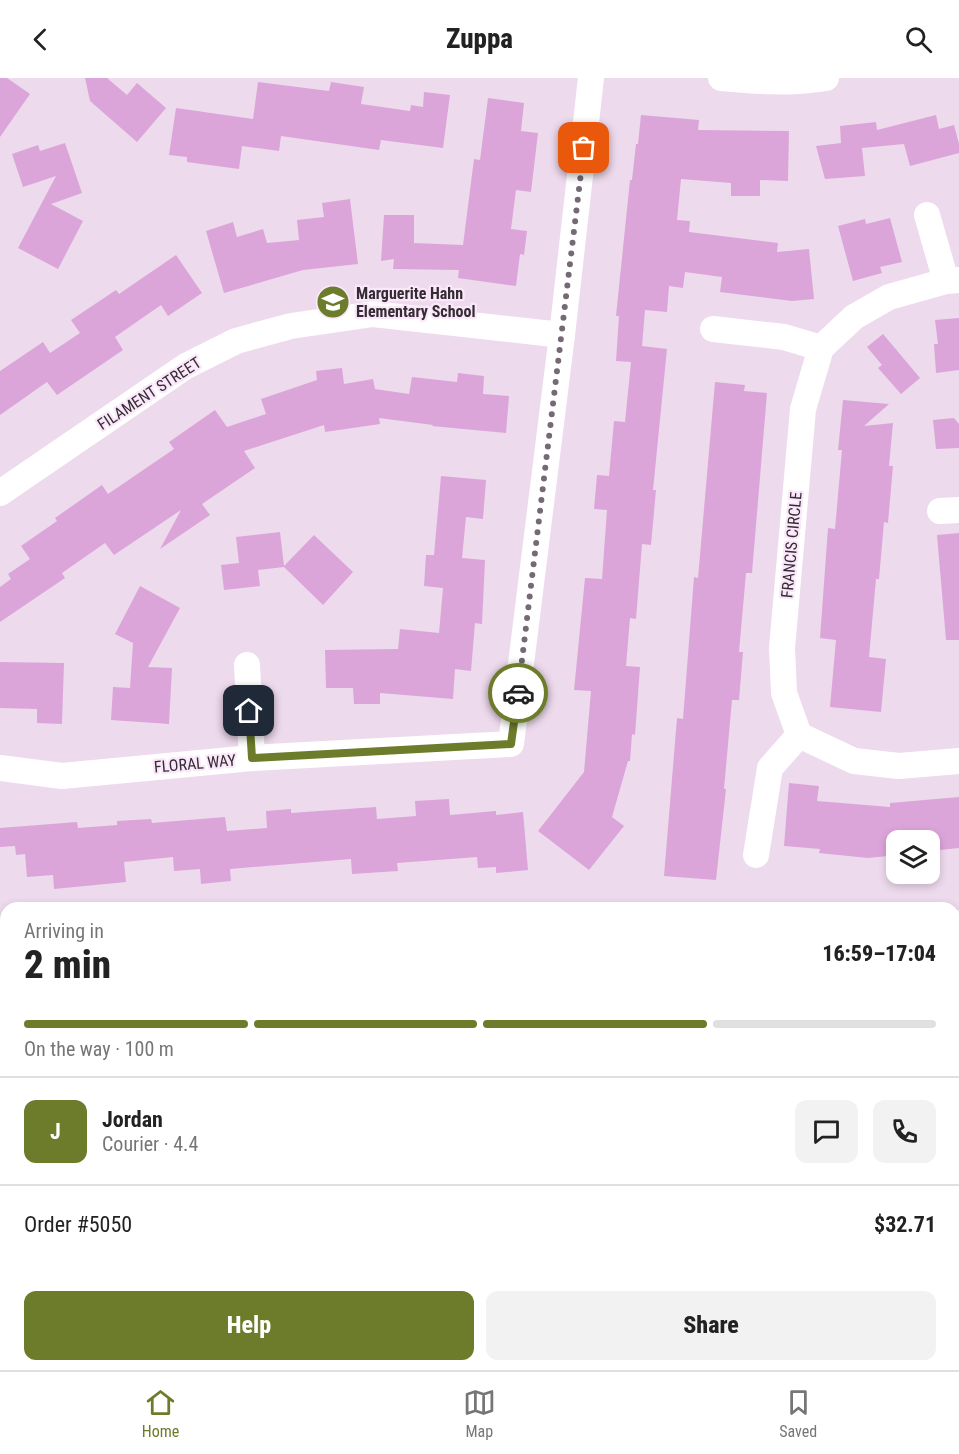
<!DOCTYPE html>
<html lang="en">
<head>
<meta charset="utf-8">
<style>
	:root { --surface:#fff; --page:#f2f2f2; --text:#222; --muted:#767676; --line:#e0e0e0; --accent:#6c7c2a }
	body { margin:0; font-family:"Roboto Condensed",sans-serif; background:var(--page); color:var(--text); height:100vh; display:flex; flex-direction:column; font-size:22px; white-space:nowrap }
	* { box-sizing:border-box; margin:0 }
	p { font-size:20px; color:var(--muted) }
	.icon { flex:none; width:33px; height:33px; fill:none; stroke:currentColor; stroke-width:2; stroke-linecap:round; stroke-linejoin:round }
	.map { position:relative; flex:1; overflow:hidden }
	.drawer { position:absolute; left:0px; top:824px; width:960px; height:470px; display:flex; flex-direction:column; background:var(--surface); border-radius:18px 18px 0 0; box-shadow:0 3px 9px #0003 }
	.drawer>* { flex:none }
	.fabs { position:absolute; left:886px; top:752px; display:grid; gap:12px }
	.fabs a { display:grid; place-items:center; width:54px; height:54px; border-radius:12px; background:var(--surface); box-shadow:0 3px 9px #0003; font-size:30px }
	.pin { position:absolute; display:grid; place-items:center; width:51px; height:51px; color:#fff; margin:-26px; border-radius:12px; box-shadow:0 3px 9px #0006 }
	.courier { position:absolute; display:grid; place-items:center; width:60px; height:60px; margin:-30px; border:4px solid #6c7c2a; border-radius:50%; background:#fff; color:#222; box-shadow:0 2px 8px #0007 }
	.head em { font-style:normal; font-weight:800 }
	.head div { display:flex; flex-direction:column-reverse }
	.head { display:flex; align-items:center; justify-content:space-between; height:102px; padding:0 24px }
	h1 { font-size:39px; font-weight:800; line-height:45px }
	.bar { display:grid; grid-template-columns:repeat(4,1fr); gap:9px 6px; align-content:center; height:72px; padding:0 24px }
	.bar i { height:8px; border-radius:4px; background:var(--line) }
	.bar .active { background:var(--accent) }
	.bar p { grid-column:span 4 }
	.line { display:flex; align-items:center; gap:15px; padding:0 24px; border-top:2px solid var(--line) }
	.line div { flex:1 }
	.round { display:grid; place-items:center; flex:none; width:63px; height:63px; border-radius:12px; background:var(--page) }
	.cta { display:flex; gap:12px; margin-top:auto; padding:12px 24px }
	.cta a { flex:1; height:69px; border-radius:12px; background:var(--accent); color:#fff; font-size:24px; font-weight:800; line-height:69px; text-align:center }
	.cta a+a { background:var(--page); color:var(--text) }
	header { display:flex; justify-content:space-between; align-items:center; height:78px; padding:0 24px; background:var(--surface); font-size:27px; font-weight:800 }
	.tab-bar { display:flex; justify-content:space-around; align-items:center; height:84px; border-top:2px solid var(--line); background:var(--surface); font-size:16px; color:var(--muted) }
	.tab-bar a { display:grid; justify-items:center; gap:3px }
	.tab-bar .active { color:var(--accent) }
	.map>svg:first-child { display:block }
	.green { fill:#adb988 }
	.water { fill:#9faf6b }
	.building { fill:#dba5d9 }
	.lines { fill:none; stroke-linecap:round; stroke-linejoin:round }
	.minor { stroke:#fff; stroke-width:26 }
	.done { stroke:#756974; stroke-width:6; stroke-dasharray:0 10.8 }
	.route { stroke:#6c7c2a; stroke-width:8 }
	.labels { text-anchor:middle; stroke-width:4.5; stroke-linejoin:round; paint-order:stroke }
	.poi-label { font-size:16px; font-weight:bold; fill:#342c33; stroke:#fbe7fa; text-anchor:start }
	.street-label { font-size:16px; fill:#342c33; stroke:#fbe7fa }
</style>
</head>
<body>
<header><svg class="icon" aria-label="back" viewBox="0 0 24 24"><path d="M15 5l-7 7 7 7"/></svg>Zuppa<svg class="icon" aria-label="search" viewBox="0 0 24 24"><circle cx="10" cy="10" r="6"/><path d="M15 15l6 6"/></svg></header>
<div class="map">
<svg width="959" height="1292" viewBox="0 0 959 1292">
	<rect width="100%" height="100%" fill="#eedaed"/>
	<!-- green -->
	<polygon class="green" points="954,873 959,873 959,1292 0,1292 0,934 6,934 6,1287 954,1287"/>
	<!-- water -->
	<polygon class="water" points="343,1287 852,1287 846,1292 344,1292"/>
	<!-- building -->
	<g class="building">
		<polygon points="0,0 7,0 30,16 0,59"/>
		<polygon points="85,0 107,0 127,17 137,5 166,30 137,64 90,23"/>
		<polygon points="258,4 329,13 331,4 364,9 361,26 410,33 411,27 423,29 424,14 450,17 443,70 381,62 379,72 281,58 279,73 242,68 239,91 187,84 187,79 169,77 176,30 253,41"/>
		<polygon points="488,20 524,25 521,53 538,55 531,114 516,112 511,151 527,153 524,177 520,176 516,208 458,200 459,192 393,191 394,181 381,183 384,137 414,137 414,165 463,167 474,81 480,82"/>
		<polygon points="641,37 699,42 698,52 789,53 788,103 760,102 760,118 731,118 731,105 681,101 677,142 690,143 689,154 778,165 777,174 809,171 814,221 792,223 720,214 722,199 685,194 683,210 669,208 667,234 645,232 642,268 667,271 653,412 656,412 651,467 642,466 636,541 630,540 626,588 640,589 635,657 632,656 630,683 628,683 612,739 624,748 589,792 538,753 584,694 591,613 574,612 585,500 602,501 607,432 594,431 597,397 609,398 614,343 625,344 631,284 616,283 619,238 616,238 630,102 632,102 636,66 638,66"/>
		<polygon points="936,37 939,51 954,47 959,66 959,75 910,88 904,66 862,70 865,98 825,101 816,68 841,65 840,48 876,44 877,52"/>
		<polygon points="65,65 82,115 51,126 83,143 58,191 18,170 56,98 23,109 12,76 38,67 40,73"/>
		<polygon points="350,121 358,186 303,192 224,215 206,153 233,144 237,159 263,151 267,165 299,162 297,142 324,139 322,125"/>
		<polygon points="890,140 902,184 880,189 882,195 853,203 838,148 865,141 866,146"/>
		<polygon points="176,177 202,215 168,238 161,227 115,259 123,272 57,317 47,304 0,337 0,293 43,264 50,275 80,255 71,242 116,212 119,216"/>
		<polygon points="959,240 959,292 936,295 934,266 938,266 935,242"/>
		<polygon points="883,256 920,300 901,316 878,290 882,287 867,269"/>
		<polygon points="342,290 344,306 373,301 375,311 409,316 412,299 457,304 458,295 484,298 483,316 509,318 506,355 432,348 433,347 379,340 380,346 325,354 324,347 244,373 255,390 202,426 210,437 160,471 181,432 114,477 105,465 62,495 65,500 0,544 0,509 11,501 8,496 30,481 21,468 57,443 55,440 102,407 108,416 174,371 169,364 215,332 227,349 266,336 261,321 317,302 316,293"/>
		<polygon points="715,304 745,307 744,313 767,315 752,495 746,495 739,574 743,574 739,622 732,622 724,711 726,711 716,802 664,798 677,640 683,641 694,499 698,500"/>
		<polygon points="843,322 889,326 864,348 893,345 889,388 893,388 888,445 884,444 879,501 876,501 869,579 886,581 881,634 830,629 836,562 820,560 828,450 835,451 842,372 838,372"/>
		<polygon points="954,340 959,346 959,370 936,371 933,342"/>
		<polygon points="441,398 486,402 483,441 466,439 462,480 485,482 482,546 475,545 471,593 455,591 453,621 380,615 380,626 354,626 353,610 326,610 325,572 398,571 400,551 439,555 443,510 424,508 426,477 434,477"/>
		<polygon points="280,454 284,488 314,457 353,494 323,527 284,489 258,492 260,508 224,512 221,487 239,485 236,459"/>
		<polygon points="959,455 959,562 946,562 937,457"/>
		<polygon points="140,508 180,530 148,589 172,590 169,646 111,642 113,609 130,610 133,565 115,556"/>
		<polygon points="0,584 64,585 62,646 37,645 37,631 0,630"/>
		<polygon points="789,705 819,708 817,723 890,729 890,725 959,719 959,770 930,773 930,762 897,762 897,777 868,780 819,775 820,771 784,768"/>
		<polygon points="449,721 450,737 496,733 496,737 523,734 528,792 496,795 496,789 478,790 477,779 397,785 398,793 352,796 351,781 230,791 231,803 201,806 200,791 174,793 173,779 124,784 126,804 54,811 53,797 27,799 25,776 16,777 15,768 0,769 0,750 77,744 78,750 117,747 117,743 151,741 152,745 225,739 227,753 267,750 266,733 291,731 291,735 376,729 377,741 416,738 415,723"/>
	</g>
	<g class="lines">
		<!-- minor -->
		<g class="minor">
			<path d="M 721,0 C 755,3 792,6 826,0"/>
			<polyline points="927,137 946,203"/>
			<polyline points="959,202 946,203 889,219 854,239 821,270 803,331 782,570 784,615 799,657 854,683 899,688 959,683"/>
			<polyline points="713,251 784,259 821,270"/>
			<polyline points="0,415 186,288 236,263 291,248 373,236 562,257"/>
			<polyline points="940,433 959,432"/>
			<polyline points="247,587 252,680"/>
			<polyline points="0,690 62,698 252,680 511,666 562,257 591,0"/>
			<polyline points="756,777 770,690 799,657"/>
			<polyline points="954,846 959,845"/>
			<polyline points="0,909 6,909"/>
		</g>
	</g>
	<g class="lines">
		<!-- done -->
		<polyline class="done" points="518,615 584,70"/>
		<!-- route -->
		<polyline class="route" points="249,633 252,680 511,666 518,615"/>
	</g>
	<!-- icons -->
	<defs>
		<symbol id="school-disc" viewBox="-11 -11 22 22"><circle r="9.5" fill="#6c7c2a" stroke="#fbe7fa"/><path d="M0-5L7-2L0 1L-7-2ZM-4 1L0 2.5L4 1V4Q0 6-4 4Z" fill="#fff"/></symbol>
	</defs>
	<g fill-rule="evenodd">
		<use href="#school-disc" x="314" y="205" width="38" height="38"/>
	</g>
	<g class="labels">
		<!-- poi labels -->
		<g class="poi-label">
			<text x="356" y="221">Marguerite Hahn<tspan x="356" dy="18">Elementary School</tspan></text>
		</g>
		<!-- street labels -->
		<g class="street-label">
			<text transform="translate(149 315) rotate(-33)" y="6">FILAMENT STREET</text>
			<text transform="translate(791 467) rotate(-85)" y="6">FRANCIS CIRCLE</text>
			<text transform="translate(195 685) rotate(-5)" y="6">FLORAL WAY</text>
		</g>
	</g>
</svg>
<div class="fabs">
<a><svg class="icon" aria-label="layers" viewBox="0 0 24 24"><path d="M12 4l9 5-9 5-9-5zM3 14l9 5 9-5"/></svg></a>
</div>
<div class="pin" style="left:584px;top:70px;background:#ea580c"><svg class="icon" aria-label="bag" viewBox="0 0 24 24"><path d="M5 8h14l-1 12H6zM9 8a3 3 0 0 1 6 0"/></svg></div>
<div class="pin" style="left:249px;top:633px;background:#1f2937"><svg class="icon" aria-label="home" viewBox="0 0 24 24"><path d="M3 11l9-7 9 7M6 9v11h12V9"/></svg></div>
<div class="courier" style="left:518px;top:615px"><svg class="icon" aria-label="car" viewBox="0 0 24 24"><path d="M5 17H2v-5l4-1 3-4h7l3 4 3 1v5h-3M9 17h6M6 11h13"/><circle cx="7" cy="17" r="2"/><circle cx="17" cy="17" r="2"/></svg></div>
<section class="drawer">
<div class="head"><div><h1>2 min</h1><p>Arriving in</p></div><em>16:59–17:04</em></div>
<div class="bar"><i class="active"></i><i class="active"></i><i class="active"></i><i></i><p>On the way · 100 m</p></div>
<div class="line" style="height:108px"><b class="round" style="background:var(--accent);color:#fff">J</b><div><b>Jordan</b><p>Courier · 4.4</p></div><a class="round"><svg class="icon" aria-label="chat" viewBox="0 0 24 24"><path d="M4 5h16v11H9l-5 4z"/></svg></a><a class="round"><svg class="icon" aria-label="phone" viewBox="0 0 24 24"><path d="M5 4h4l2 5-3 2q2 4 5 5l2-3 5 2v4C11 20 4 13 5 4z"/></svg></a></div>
<div class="line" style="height:78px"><div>Order #5050</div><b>$32.71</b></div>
<div class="cta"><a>Help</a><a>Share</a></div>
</section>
</div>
<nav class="tab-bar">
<a class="active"><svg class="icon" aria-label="home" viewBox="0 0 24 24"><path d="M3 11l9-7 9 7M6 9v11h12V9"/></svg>Home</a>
<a><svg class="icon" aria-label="map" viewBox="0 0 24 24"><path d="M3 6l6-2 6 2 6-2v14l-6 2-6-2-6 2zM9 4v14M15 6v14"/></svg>Map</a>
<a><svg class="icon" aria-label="saved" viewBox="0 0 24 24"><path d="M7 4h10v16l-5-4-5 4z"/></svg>Saved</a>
</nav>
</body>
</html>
